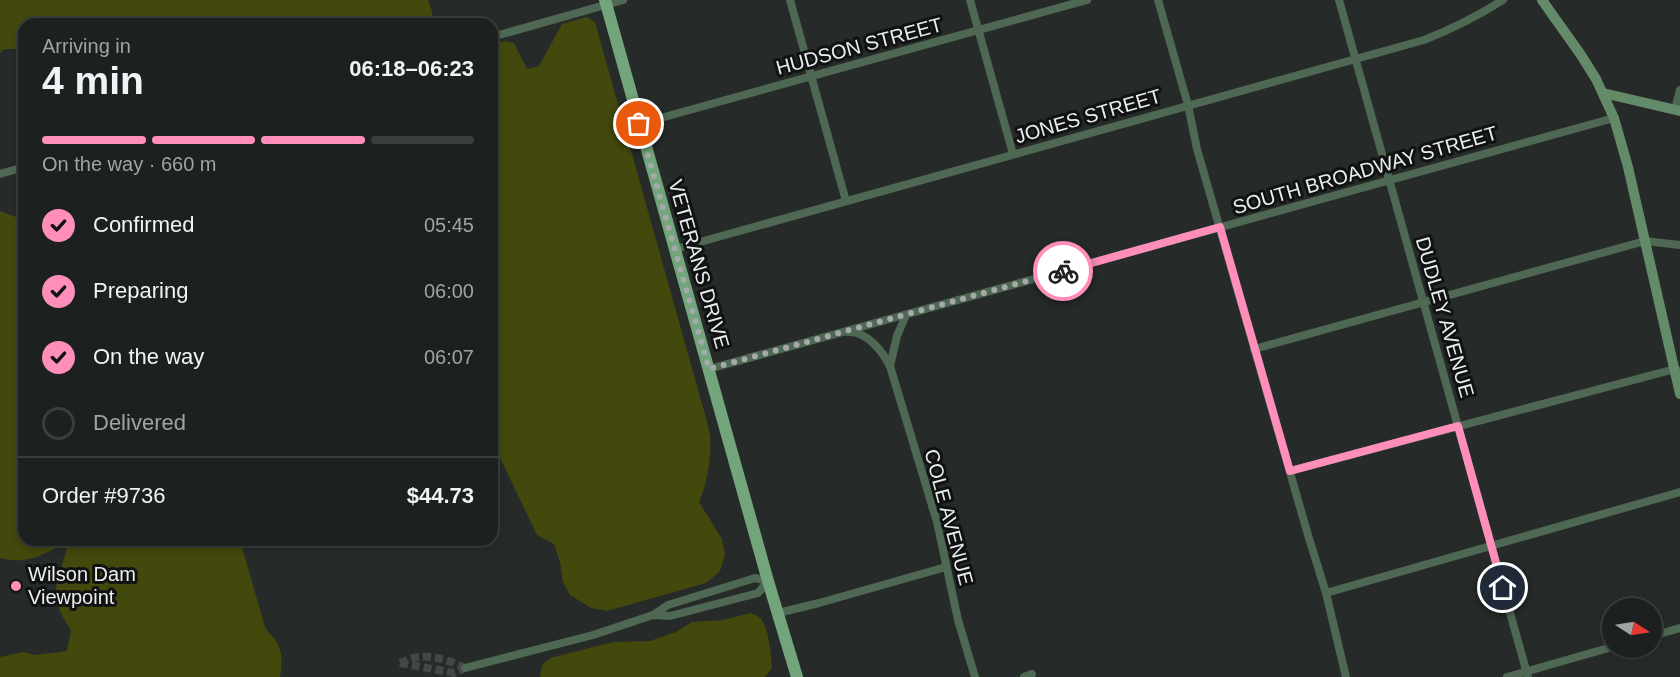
<!DOCTYPE html>
<html lang="en">
<head>
<meta charset="utf-8">
<style>
	:root { --surface:#1c201f; --page:#252828; --text:#f1f3f6; --muted:#a0a3a4; --line:#3a3e3d; --accent:#ff8eba }
	body { margin:0; font-family:Arial,sans-serif; background:var(--page); color:var(--text); height:100vh; display:flex; flex-direction:column; font-size:22px; white-space:nowrap }
	* { box-sizing:border-box; margin:0 }
	p { font-size:20px; color:var(--muted) }
	.icon { flex:none; width:33px; height:33px; fill:none; stroke:currentColor; stroke-width:2; stroke-linecap:round; stroke-linejoin:round }
	.map { position:relative; flex:1; overflow:hidden }
	.details { position:absolute; left:18px; top:18px; width:480px; height:528px; display:flex; flex-direction:column; background:var(--surface); border-radius:18px; box-shadow:0 3px 9px #0003,0 0 0 2px var(--line) }
	.details>* { flex:none }
	.needle { width:39px; rotate:102deg }
	.buttons { position:absolute; left:1602px; top:598px; display:grid; gap:12px }
	.buttons a { display:grid; place-items:center; width:60px; height:60px; border-radius:50%; background:var(--surface); box-shadow:0 3px 9px #0003,0 0 0 2px var(--line); font-size:30px }
	.pin { position:absolute; display:grid; place-items:center; width:51px; height:51px; color:#fff; margin:-26px; border:3px solid #fff; border-radius:50%; box-shadow:0 2px 6px #0007 }
	.courier { position:absolute; display:grid; place-items:center; width:60px; height:60px; margin:-30px; border:4px solid #ff8eba; border-radius:50%; background:#fff; color:#222; box-shadow:0 2px 8px #0007 }
	.overview em { font-style:normal; font-weight:800 }
	.overview div { display:flex; flex-direction:column-reverse }
	.overview { display:flex; align-items:center; justify-content:space-between; height:102px; padding:0 24px }
	h1 { font-size:39px; font-weight:800; line-height:45px }
	.bar { display:grid; grid-template-columns:repeat(4,1fr); gap:9px 6px; align-content:center; height:72px; padding:0 24px }
	.bar i { height:8px; border-radius:4px; background:var(--line) }
	.bar .active { background:var(--accent) }
	.bar p { grid-column:span 4 }
	.line { display:flex; align-items:center; gap:15px; padding:0 24px; border-top:2px solid var(--line) }
	.line div { flex:1 }
	ol { padding:0 24px; list-style:none }
	li { display:flex; align-items:center; gap:18px; height:66px }
	li p { margin-inline-start:auto }
	li .icon { padding:6px; border-radius:50%; background:var(--accent); color:#111; stroke-width:4 }
	li:last-child { color:var(--muted) }
	li i { width:33px; height:33px; border:3px solid var(--line); border-radius:50% }
	.map>svg:first-child { display:block }
	.green { fill:#43480c }
	.lines { fill:none; stroke-linecap:round; stroke-linejoin:round }
	.minor-tunnel { stroke:#444747; stroke-width:8; stroke-dasharray:8 4; stroke-linecap:butt }
	.minor { stroke:#4f6853; stroke-width:8 }
	.secondary { stroke:#638b6a; stroke-width:10 }
	.primary { stroke:#72a57b; stroke-width:12 }
	.done { stroke:#a6a9a9; stroke-width:6; stroke-dasharray:0 10.8 }
	.route { stroke:#ff8eba; stroke-width:8 }
	.poi-dot { fill:#ff8eba; stroke:#111212; stroke-width:2 }
	.labels { text-anchor:middle; stroke-width:6; stroke-linejoin:round; paint-order:stroke }
	.street-label { font-size:20px; fill:#ebeeee; stroke:#111212 }
	.poi-label { font-size:20px; fill:#ebeeee; stroke:#111212; text-anchor:start }
</style>
</head>
<body>
<div class="map">
<svg width="1680" height="677" viewBox="0 0 1680 677">
	<rect width="100%" height="100%" fill="#262a29"/>
	<!-- green -->
	<g class="green">
		<polygon points="0,0 428,0 432,11 433,24 24,24 24,49 4,49 0,53"/>
		<path d="M 587,17 L 595,22 L 697,386 C 701,403 708,420 710,437 C 712,458 707,483 699,502 L 722,539 L 725,555 L 720,571 L 706,583 L 607,611 L 591,608 L 570,595 L 563,582 L 560,562 L 554,544 L 537,535 L 492,441 L 492,45 L 505,41 L 514,43 L 527,69 L 539,66 L 562,24 Z"/>
		<path d="M 0,211 L 24,220 L 24,540 L 240,540 L 265,627 C 268,633 274,637 277,643 C 283,652 282,667 280,677 L 0,677 L 0,657 L 23,652 L 35,655 L 67,651 L 71,630 C 44,591 60,582 68,542 C 44,553 29,566 0,558 Z"/>
		<path d="M 750,613 C 753,614 756,615 759,617 C 769,625 771,655 772,668 L 765,677 L 540,677 L 542,665 L 550,658 L 613,642 L 650,641 L 676,632 L 692,622 L 723,620 Z"/>
	</g>
	<g class="lines">
		<!-- minor-tunnel -->
		<g class="minor-tunnel">
			<path d="M 400,663 C 406,661 412,658 418,657 C 433,655 452,661 465,668"/>
			<polyline points="400,663 454,673 465,668"/>
		</g>
		<!-- minor -->
		<g class="minor">
			<polyline points="790,0 846,201"/>
			<polyline points="970,0 1013,154"/>
			<polyline points="1158,0 1188,105 1197,149 1308,535 1326,593 1346,677"/>
			<polyline points="1339,0 1528,677"/>
			<polyline points="492,37 623,0"/>
			<polyline points="1675,109 1680,90"/>
			<polyline points="639,124 1087,0"/>
			<polyline points="0,174 24,167"/>
			<path d="M 675,249 L 1424,40 C 1452,29 1478,16 1503,0"/>
			<polyline points="906,315 897,336 890,366 937,522 958,620 975,677"/>
			<path d="M 848,332 C 867,331 882,351 890,366"/>
			<polyline points="1254,349 1645,241 1680,245"/>
			<polyline points="709,369 1614,118"/>
			<polyline points="1290,471 1675,369 1677,370"/>
			<polyline points="1326,593 1680,492"/>
			<polyline points="778,613 819,603 946,567"/>
			<polyline points="1652,636 1680,628"/>
			<polyline points="465,668 593,635 653,615 668,605 755,578 768,581 758,593 670,616 653,615"/>
			<polyline points="1024,677 1032,674"/>
			<polyline points="1507,677 1612,647"/>
		</g>
		<!-- secondary -->
		<g class="secondary">
			<polyline points="1542,0 1581,55 1596,79 1614,118 1628,167 1680,394"/>
			<polyline points="1603,93 1680,111"/>
		</g>
		<!-- primary -->
		<polyline class="primary" points="605,0 768,581 797,677"/>
	</g>
	<g class="lines">
		<!-- done -->
		<polyline class="done" points="639,124 709,369 1063,271"/>
		<!-- route -->
		<polyline class="route" points="1063,271 1220,227 1290,471 1458,426 1503,588"/>
	</g>
	<!-- markers -->
	<circle class="poi-dot" cx="16" cy="586" r="6"/>
	<g class="labels">
		<!-- street labels -->
		<g class="street-label">
			<text transform="translate(859 46) rotate(-15)" y="7">HUDSON STREET</text>
			<text transform="translate(1088 116) rotate(-16)" y="7">JONES STREET</text>
			<text transform="translate(1365 170) rotate(-16)" y="7">SOUTH BROADWAY STREET</text>
			<text transform="translate(699 264) rotate(74)" y="7">VETERANS DRIVE</text>
			<text transform="translate(1445 317) rotate(74)" y="7">DUDLEY AVENUE</text>
			<text transform="translate(949 517) rotate(75)" y="7">COLE AVENUE</text>
		</g>
		<!-- poi labels -->
		<g class="poi-label">
			<text x="28" y="581">Wilson Dam<tspan x="28" dy="23">Viewpoint</tspan></text>
		</g>
	</g>
</svg>
<div class="buttons">
<a><svg class="needle" viewBox="-14 -14 28 28"><path d="M0-13l5 13h-10z" fill="#e53935"/><path d="M0 13l5-13h-10z" fill="#a0a3a4"/></svg></a>
</div>
<div class="pin" style="left:639px;top:124px;background:#ea580c"><svg class="icon" aria-label="bag" viewBox="0 0 24 24"><path d="M5 8h14l-1 12H6zM9 8a3 3 0 0 1 6 0"/></svg></div>
<div class="pin" style="left:1503px;top:588px;background:#1f2937"><svg class="icon" aria-label="home" viewBox="0 0 24 24"><path d="M3 11l9-7 9 7M6 9v11h12V9"/></svg></div>
<div class="courier" style="left:1063px;top:271px"><svg class="icon" aria-label="bike" viewBox="0 0 24 24"><circle cx="6" cy="16" r="4"/><circle cx="18" cy="16" r="4"/><path d="M6 16l4-8h5l3 8M10 8l3 8H6M13 5h3"/></svg></div>
<section class="details">
<div class="overview"><div><h1>4 min</h1><p>Arriving in</p></div><em>06:18–06:23</em></div>
<div class="bar"><i class="active"></i><i class="active"></i><i class="active"></i><i></i><p>On the way · 660 m</p></div>
<ol>
<li><svg class="icon" aria-label="check" viewBox="0 0 24 24"><path d="M5 12l5 5 9-10"/></svg>Confirmed<p>05:45</p></li>
<li><svg class="icon" aria-label="check" viewBox="0 0 24 24"><path d="M5 12l5 5 9-10"/></svg>Preparing<p>06:00</p></li>
<li><svg class="icon" aria-label="check" viewBox="0 0 24 24"><path d="M5 12l5 5 9-10"/></svg>On the way<p>06:07</p></li>
<li><i></i>Delivered</li>
</ol>
<div class="line" style="height:78px"><div>Order #9736</div><b>$44.73</b></div>
</section>
</div>
</body>
</html>
